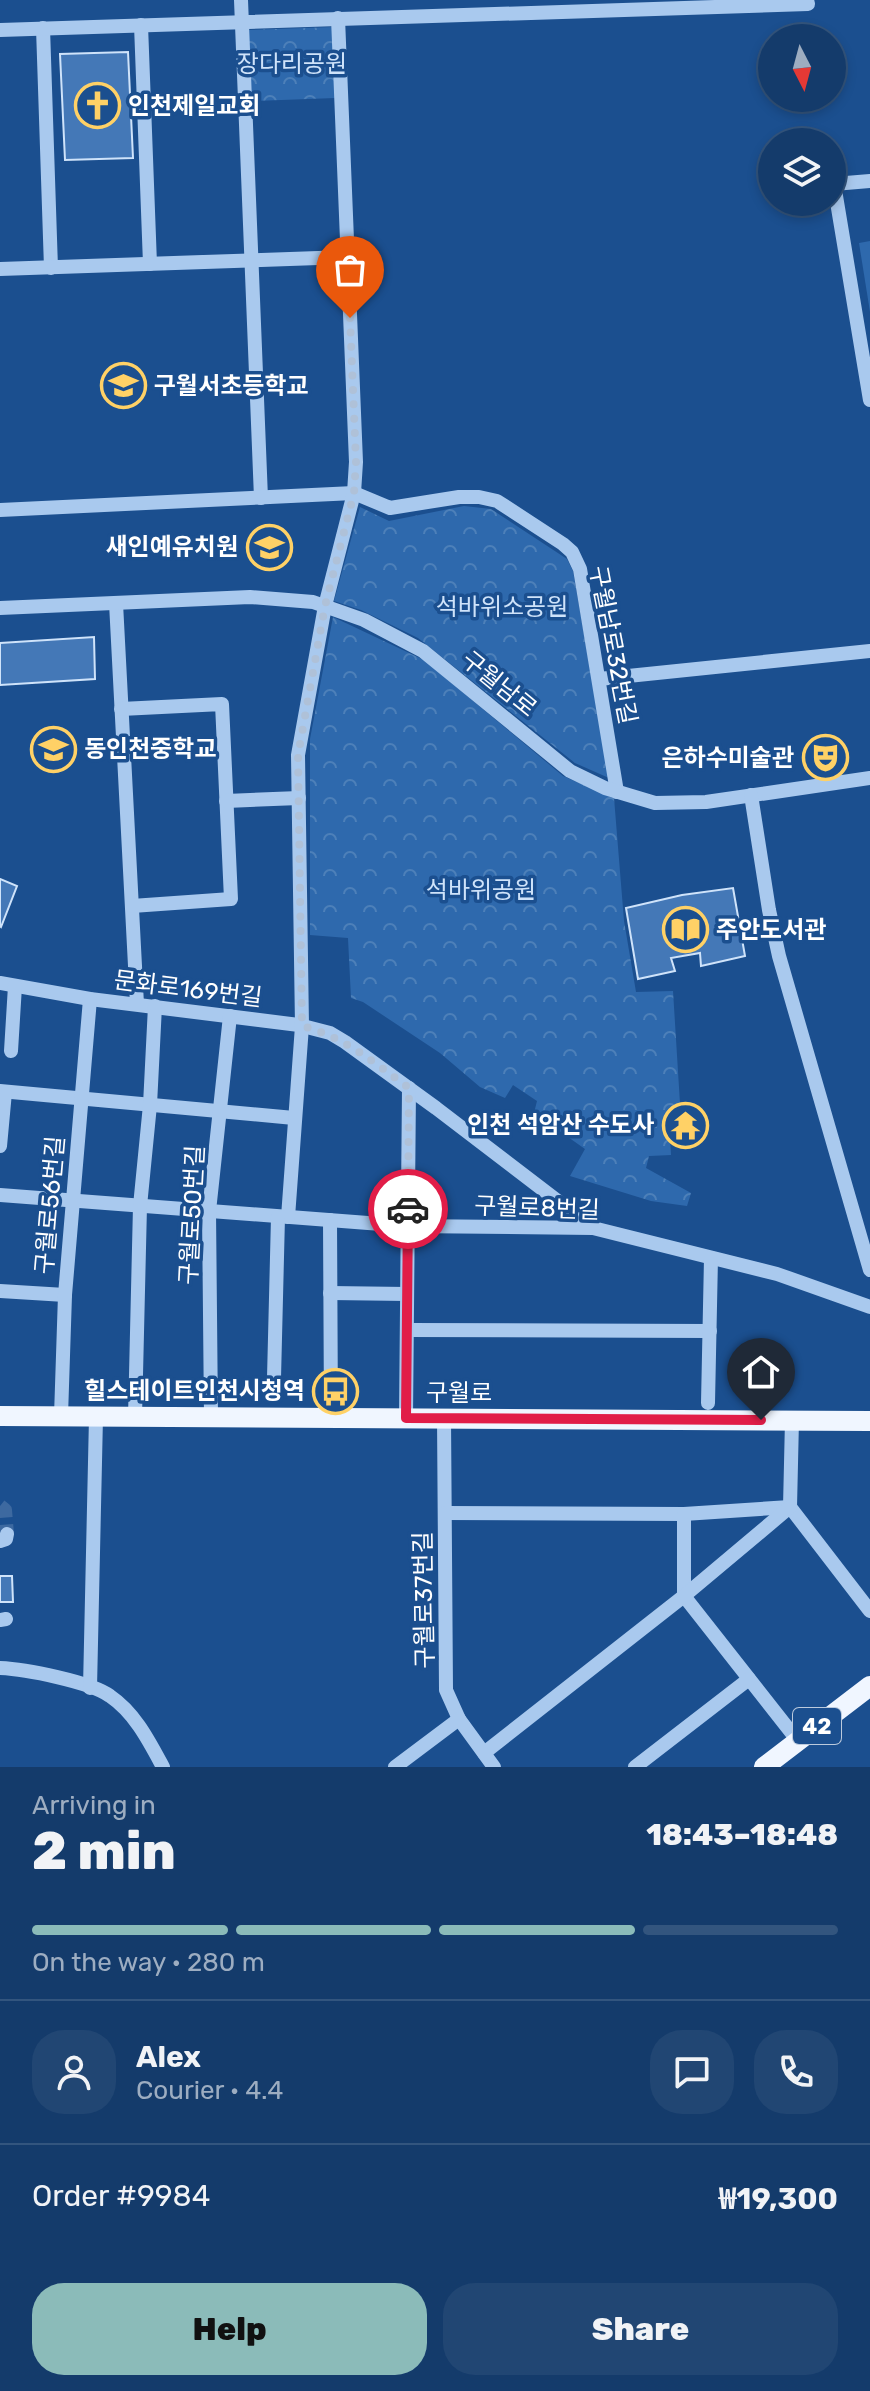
<!DOCTYPE html>
<html lang="en">
<head>
<meta charset="utf-8">
<style>
	:root { --surface:#143b6b; --page:#214673; --text:#f1f3f6; --muted:#9dadc1; --line:#33557e; --accent:#8bbbb9 }
	body { margin:0; font-family:Rubik,"Noto Sans KR",sans-serif; background:var(--page); color:var(--text); height:100vh; display:flex; flex-direction:column; font-size:30px; white-space:nowrap }
	* { box-sizing:border-box; margin:0 }
	p { font-size:26px; color:var(--muted) }
	.icon { flex:none; width:44px; height:44px; fill:none; stroke:currentColor; stroke-width:2; stroke-linecap:round; stroke-linejoin:round }
	.map { position:relative; height:1767px; overflow:hidden }
	.details { display:flex; flex-direction:column; background:var(--surface); flex:1 }
	.details>* { flex:none }
	.needle { width:52px; rotate:174deg }
	.controls { position:absolute; left:758px; top:24px; display:grid; gap:16px }
	.controls a { display:grid; place-items:center; width:88px; height:88px; border-radius:50%; background:var(--surface); box-shadow:0 4px 12px #0003,0 0 0 2px var(--line); font-size:40px }
	.pin { position:absolute; display:grid; place-items:center; width:68px; height:68px; color:#fff; margin:-82px -34px; border-radius:50% 50% 50% 0; rotate:-45deg; box-shadow:0 0 8px #0007 }
	.pin .icon { rotate:45deg }
	.courier { position:absolute; display:grid; place-items:center; width:80px; height:80px; margin:-40px; border:6px solid #e11d48; border-radius:50%; background:#fff; color:#222; box-shadow:0 2px 10px #0007 }
	.summary em { font-style:normal; font-weight:800 }
	.summary div { display:flex; flex-direction:column-reverse }
	.summary { display:flex; align-items:center; justify-content:space-between; height:136px; padding:0 32px }
	h1 { font-size:52px; font-weight:800; line-height:60px }
	.bar { display:grid; grid-template-columns:repeat(4,1fr); gap:12px 8px; align-content:center; height:96px; padding:0 32px }
	.bar i { height:10px; border-radius:6px; background:var(--line) }
	.bar .selected { background:var(--accent) }
	.bar p { grid-column:span 4 }
	.line { display:flex; align-items:center; gap:20px; padding:0 32px; border-top:2px solid var(--line) }
	.line div { flex:1 }
	.round { display:grid; place-items:center; flex:none; width:84px; height:84px; border-radius:32px; background:var(--page) }
	.button { display:flex; gap:16px; margin-top:auto; padding:16px 32px }
	.button a { flex:1; height:92px; border-radius:32px; background:var(--accent); color:#111; font-size:32px; font-weight:800; line-height:92px; text-align:center }
	.button a+a { background:var(--page); color:var(--text) }
	.map>svg:first-child { display:block }
	.park { fill:url(#park-crowns) }
	.pitch { fill:#2e69ad }
	.building { fill:#4478b7; stroke:#cfe3fa; stroke-width:2 }
	.lines { fill:none; stroke-linecap:round; stroke-linejoin:round }
	.minor-tunnel { stroke:#3d69a0; stroke-width:14; stroke-dasharray:14 7; stroke-linecap:butt }
	.minor { stroke:#a9c9ee; stroke-width:14 }
	.major { stroke:#f0f6ff; stroke-width:20 }
	.done { stroke:#afc1d8; stroke-width:8; stroke-dasharray:0 14.4 }
	.route { stroke:#e11d48; stroke-width:10 }
	.labels { text-anchor:middle; stroke-width:7; stroke-linejoin:round; paint-order:stroke }
	.shield { fill:#1b4f8f; stroke:#bbcadd; stroke-width:2 }
	.shield-label { font-size:22px; font-weight:bold; fill:#fff }
	.park-label { font-size:24px; fill:#cfe3fa; stroke:#1b4f8f }
	.poi-label { font-size:24px; font-weight:bold; fill:#fff; stroke:#1b4f8f; text-anchor:start }
	.street-label { font-size:24px; fill:#fff; stroke:#1b4f8f }
</style>
</head>
<body>
<div class="map">
<svg width="870" height="1767" viewBox="0 0 870 1767">
	<defs>
		<pattern id="park-crowns" width="20" height="18" patternUnits="userSpaceOnUse" patternTransform="scale(2)"><rect width="20" height="18" fill="#2e69ad"/><path d="M2 6a3 3 0 1 1 6 0M12 15a3 3 0 1 1 6 0" fill="none" stroke="#4d80b9"/></pattern>
	</defs>
	<rect width="100%" height="100%" fill="#1b4f8f"/>
	<!-- park -->
	<g class="park">
		<polygon points="333,27 335,98 252,101 248,30"/>
		<polygon points="464,506 491,509 567,559 573,571 609,778 575,763 418,638 361,610 334,601 360,507 389,521"/>
		<polygon points="333,617 424,660 563,776 614,798 624,921 636,992 673,991 681,1120 669,1123 671,1155 649,1156 646,1168 691,1193 687,1206 651,1201 570,1176 585,1149 534,1113 537,1101 513,1085 505,1098 480,1087 440,1053 363,1002 351,998 348,938 310,935 310,739"/>
	</g>
	<!-- pitch -->
	<polygon class="pitch" points="870,241 870,312 859,243"/>
	<!-- building -->
	<g class="building">
		<polygon points="128,52 133,158 65,160 60,54"/>
		<polygon points="94,637 95,679 0,685 0,643"/>
		<polygon points="0,879 17,886 1,927 0,926"/>
		<polygon points="733,888 745,956 701,966 700,953 671,958 675,971 638,979 626,908 682,895"/>
		<polygon points="0,1576 12,1576 13,1602 0,1602"/>
	</g>
	<g class="lines">
		<!-- minor-tunnel -->
		<polyline class="minor-tunnel" points="0,1506 5,1510 7,1534"/>
		<!-- minor -->
		<g class="minor">
			<polyline points="241,0 261,498"/>
			<polyline points="141,25 150,264"/>
			<polyline points="43,28 51,268"/>
			<polyline points="0,30 808,4 807,0"/>
			<polyline points="870,181 834,184 870,400"/>
			<polyline points="0,269 347,257"/>
			<polyline points="0,510 354,493 390,508 459,497 479,497 497,501 563,544 572,552 580,569 617,792"/>
			<polyline points="116,603 137,1004"/>
			<polyline points="0,608 250,597 313,602 364,620 423,651 570,771 605,788 655,803 706,802 870,778"/>
			<polyline points="599,679 870,651"/>
			<polyline points="121,709 222,704 231,899 132,906"/>
			<polyline points="751,795 769,910 779,956 870,1270"/>
			<polyline points="226,801 299,798"/>
			<polyline points="0,983 90,999 299,1025 330,1033 345,1042 436,1108 593,1228"/>
			<polyline points="11,1051 15,986"/>
			<polyline points="0,1091 294,1118"/>
			<polyline points="0,1146 5,1092"/>
			<polyline points="0,1195 407,1226 593,1228 777,1274 870,1307"/>
			<polyline points="288,1217 302,1026 298,755 325,606 354,493 356,462 338,18"/>
			<polyline points="330,1220 331,1418"/>
			<polyline points="0,1291 65,1295"/>
			<polyline points="330,1293 407,1294"/>
			<polyline points="407,1330 710,1331"/>
			<polyline points="274,1378 278,1217"/>
			<polyline points="708,1403 711,1258"/>
			<polyline points="61,1416 65,1295 90,999"/>
			<polyline points="135,1417 140,1206 150,1105 155,1006"/>
			<polyline points="211,1417 209,1211 230,1016"/>
			<polyline points="406,1418 409,1088"/>
			<polyline points="444,1418 446,1690 459,1719 494,1767"/>
			<polyline points="792,1420 790,1507 870,1611"/>
			<polyline points="445,1513 684,1514 790,1507"/>
			<polyline points="684,1514 684,1596 798,1741"/>
			<polyline points="0,1541 6,1539 7,1534"/>
			<polyline points="0,1620 6,1619"/>
			<path d="M 0,1668 C 25,1669 91,1682 110,1696 C 135,1713 149,1741 163,1767"/>
			<polyline points="90,1688 96,1417"/>
			<polyline points="484,1753 684,1596 790,1507"/>
			<polyline points="395,1767 459,1719"/>
			<polyline points="635,1767 749,1679"/>
		</g>
		<!-- major -->
		<g class="major">
			<polyline points="0,1416 870,1421"/>
			<polyline points="764,1767 870,1686"/>
		</g>
	</g>
	<g class="lines">
		<!-- done -->
		<path class="done" d="M 350,318 L 356,462 L 354,493 L 325,606 L 298,755 L 302,1026 C 346,1038 372,1061 409,1088 L 408,1209"/>
		<!-- route -->
		<polyline class="route" points="408,1209 406,1418 761,1420"/>
	</g>
	<!-- icons -->
	<defs>
		<symbol id="church-ring" viewBox="-11 -11 22 22"><circle r="9.5" fill="#1b4f8f" stroke="#ffd166" stroke-width="1.5"/><path d="M-1.2-6h2.4v3.5h3.3v2.4h-3.3V6h-2.4V-.1h-3.3v-2.4h3.3Z" fill="#ffd166"/></symbol>
		<symbol id="school-ring" viewBox="-11 -11 22 22"><circle r="9.5" fill="#1b4f8f" stroke="#ffd166" stroke-width="1.5"/><path d="M0-5L7-2L0 1L-7-2ZM-4 1L0 2.5L4 1V4Q0 6-4 4Z" fill="#ffd166"/></symbol>
		<symbol id="theatre-ring" viewBox="-11 -11 22 22"><circle r="9.5" fill="#1b4f8f" stroke="#ffd166" stroke-width="1.5"/><path d="M-5-5.5Q0-4 5-5.5V0Q5 5 0 6Q-5 5-5 0ZM-3.3-2.5H-1v1.5H-3.3ZM1-2.5H3.3v1.5H1ZM-2.8 1Q0 5.5 2.8 1Z" fill="#ffd166"/></symbol>
		<symbol id="library-ring" viewBox="-11 -11 22 22"><circle r="9.5" fill="#1b4f8f" stroke="#ffd166" stroke-width="1.5"/><path d="M-6-4Q-3-5.5-.7-3.5V5Q-3 3-6 4ZM6-4Q3-5.5 .7-3.5V5Q3 3 6 4Z" fill="#ffd166"/></symbol>
		<symbol id="temple-ring" viewBox="-11 -11 22 22"><circle r="9.5" fill="#1b4f8f" stroke="#ffd166" stroke-width="1.5"/><path d="M0-6L5-2H3V0L6.5 2.5H4V6H1.5V3h-3V6H-4V2.5H-6.5L-3 0V-2H-5Z" fill="#ffd166"/></symbol>
		<symbol id="bus-ring" viewBox="-11 -11 22 22"><circle r="9.5" fill="#1b4f8f" stroke="#ffd166" stroke-width="1.5"/><path d="M-5-6H5V4H4V6H2V4H-2V6H-4V4H-5ZM-3.5-4V0h7V-4ZM-3.5 1.2v1.5H-2V1.2ZM2 1.2v1.5H3.5V1.2Z" fill="#ffd166"/></symbol>
	</defs>
	<g fill-rule="evenodd">
		<use href="#church-ring" x="72" y="80" width="51" height="51"/>
		<use href="#school-ring" x="98" y="360" width="51" height="51"/>
		<use href="#school-ring" x="244" y="522" width="51" height="51"/>
		<use href="#school-ring" x="28" y="724" width="51" height="51"/>
		<use href="#theatre-ring" x="800" y="732" width="51" height="51"/>
		<use href="#library-ring" x="660" y="904" width="51" height="51"/>
		<use href="#temple-ring" x="660" y="1100" width="51" height="51"/>
		<use href="#bus-ring" x="310" y="1366" width="51" height="51"/>
	</g>
	<g class="labels">
		<!-- shield labels -->
		<rect class="shield" x="793" y="1708" width="48" height="36" rx="6"/>
		<g class="shield-label">
			<text x="817" y="1734">42</text>
		</g>
		<!-- park labels -->
		<g class="park-label">
			<text x="292" y="72">장다리공원</text>
			<text x="502" y="615">석바위소공원</text>
			<text x="481" y="898">석바위공원</text>
		</g>
		<!-- poi labels -->
		<g class="poi-label">
			<text x="128" y="114">인천제일교회</text>
			<text x="154" y="394">구월서초등학교</text>
			<text x="238" y="555" text-anchor="end">새인예유치원</text>
			<text x="84" y="757">동인천중학교</text>
			<text x="794" y="766" text-anchor="end">은하수미술관</text>
			<text x="716" y="938">주안도서관</text>
			<text x="654" y="1133" text-anchor="end">인천 석암산 수도사</text>
			<text x="305" y="1399" text-anchor="end">힐스테이트인천시청역</text>
		</g>
		<!-- street labels -->
		<g class="street-label">
			<text transform="translate(613 645) rotate(79)" y="8">구월남로32번길</text>
			<text transform="translate(499 684) rotate(39)" y="8">구월남로</text>
			<text transform="translate(188 989) rotate(7)" y="8">문화로169번길</text>
			<text transform="translate(50 1205) rotate(-85)" y="8">구월로56번길</text>
			<text transform="translate(537 1208) rotate(2)" y="8">구월로8번길</text>
			<text transform="translate(192 1215) rotate(-87)" y="8">구월로50번길</text>
			<text x="459" y="1401">구월로</text>
			<text transform="translate(424 1600) rotate(-91)" y="8">구월로37번길</text>
		</g>
	</g>
</svg>
<div class="controls">
<a><svg class="needle" viewBox="-14 -14 28 28"><path d="M0-13l5 13h-10z" fill="#e53935"/><path d="M0 13l5-13h-10z" fill="#9dadc1"/></svg></a>
<a><svg class="icon" aria-label="layers" viewBox="0 0 24 24"><path d="M12 4l9 5-9 5-9-5zM3 14l9 5 9-5"/></svg></a>
</div>
<div class="pin" style="left:350px;top:318px;background:#ea580c"><svg class="icon" aria-label="bag" viewBox="0 0 24 24"><path d="M5 8h14l-1 12H6zM9 8a3 3 0 0 1 6 0"/></svg></div>
<div class="pin" style="left:761px;top:1420px;background:#1f2937"><svg class="icon" aria-label="home" viewBox="0 0 24 24"><path d="M3 11l9-7 9 7M6 9v11h12V9"/></svg></div>
<div class="courier" style="left:408px;top:1209px"><svg class="icon" aria-label="car" viewBox="0 0 24 24"><path d="M5 17H2v-5l4-1 3-4h7l3 4 3 1v5h-3M9 17h6M6 11h13"/><circle cx="7" cy="17" r="2"/><circle cx="17" cy="17" r="2"/></svg></div>
</div>
<section class="details">
<div class="summary"><div><h1>2 min</h1><p>Arriving in</p></div><em>18:43–18:48</em></div>
<div class="bar"><i class="selected"></i><i class="selected"></i><i class="selected"></i><i></i><p>On the way · 280 m</p></div>
<div class="line" style="height:144px"><a class="round"><svg class="icon" aria-label="person" viewBox="0 0 24 24"><circle cx="12" cy="8" r="4"/><path d="M4 21q1-7 8-7t8 7"/></svg></a><div><b>Alex</b><p>Courier · 4.4</p></div><a class="round"><svg class="icon" aria-label="chat" viewBox="0 0 24 24"><path d="M4 5h16v11H9l-5 4z"/></svg></a><a class="round"><svg class="icon" aria-label="phone" viewBox="0 0 24 24"><path d="M5 4h4l2 5-3 2q2 4 5 5l2-3 5 2v4C11 20 4 13 5 4z"/></svg></a></div>
<div class="line" style="height:104px"><div>Order #9984</div><b>₩19,300</b></div>
<div class="button"><a>Help</a><a>Share</a></div>
</section>
</body>
</html>
